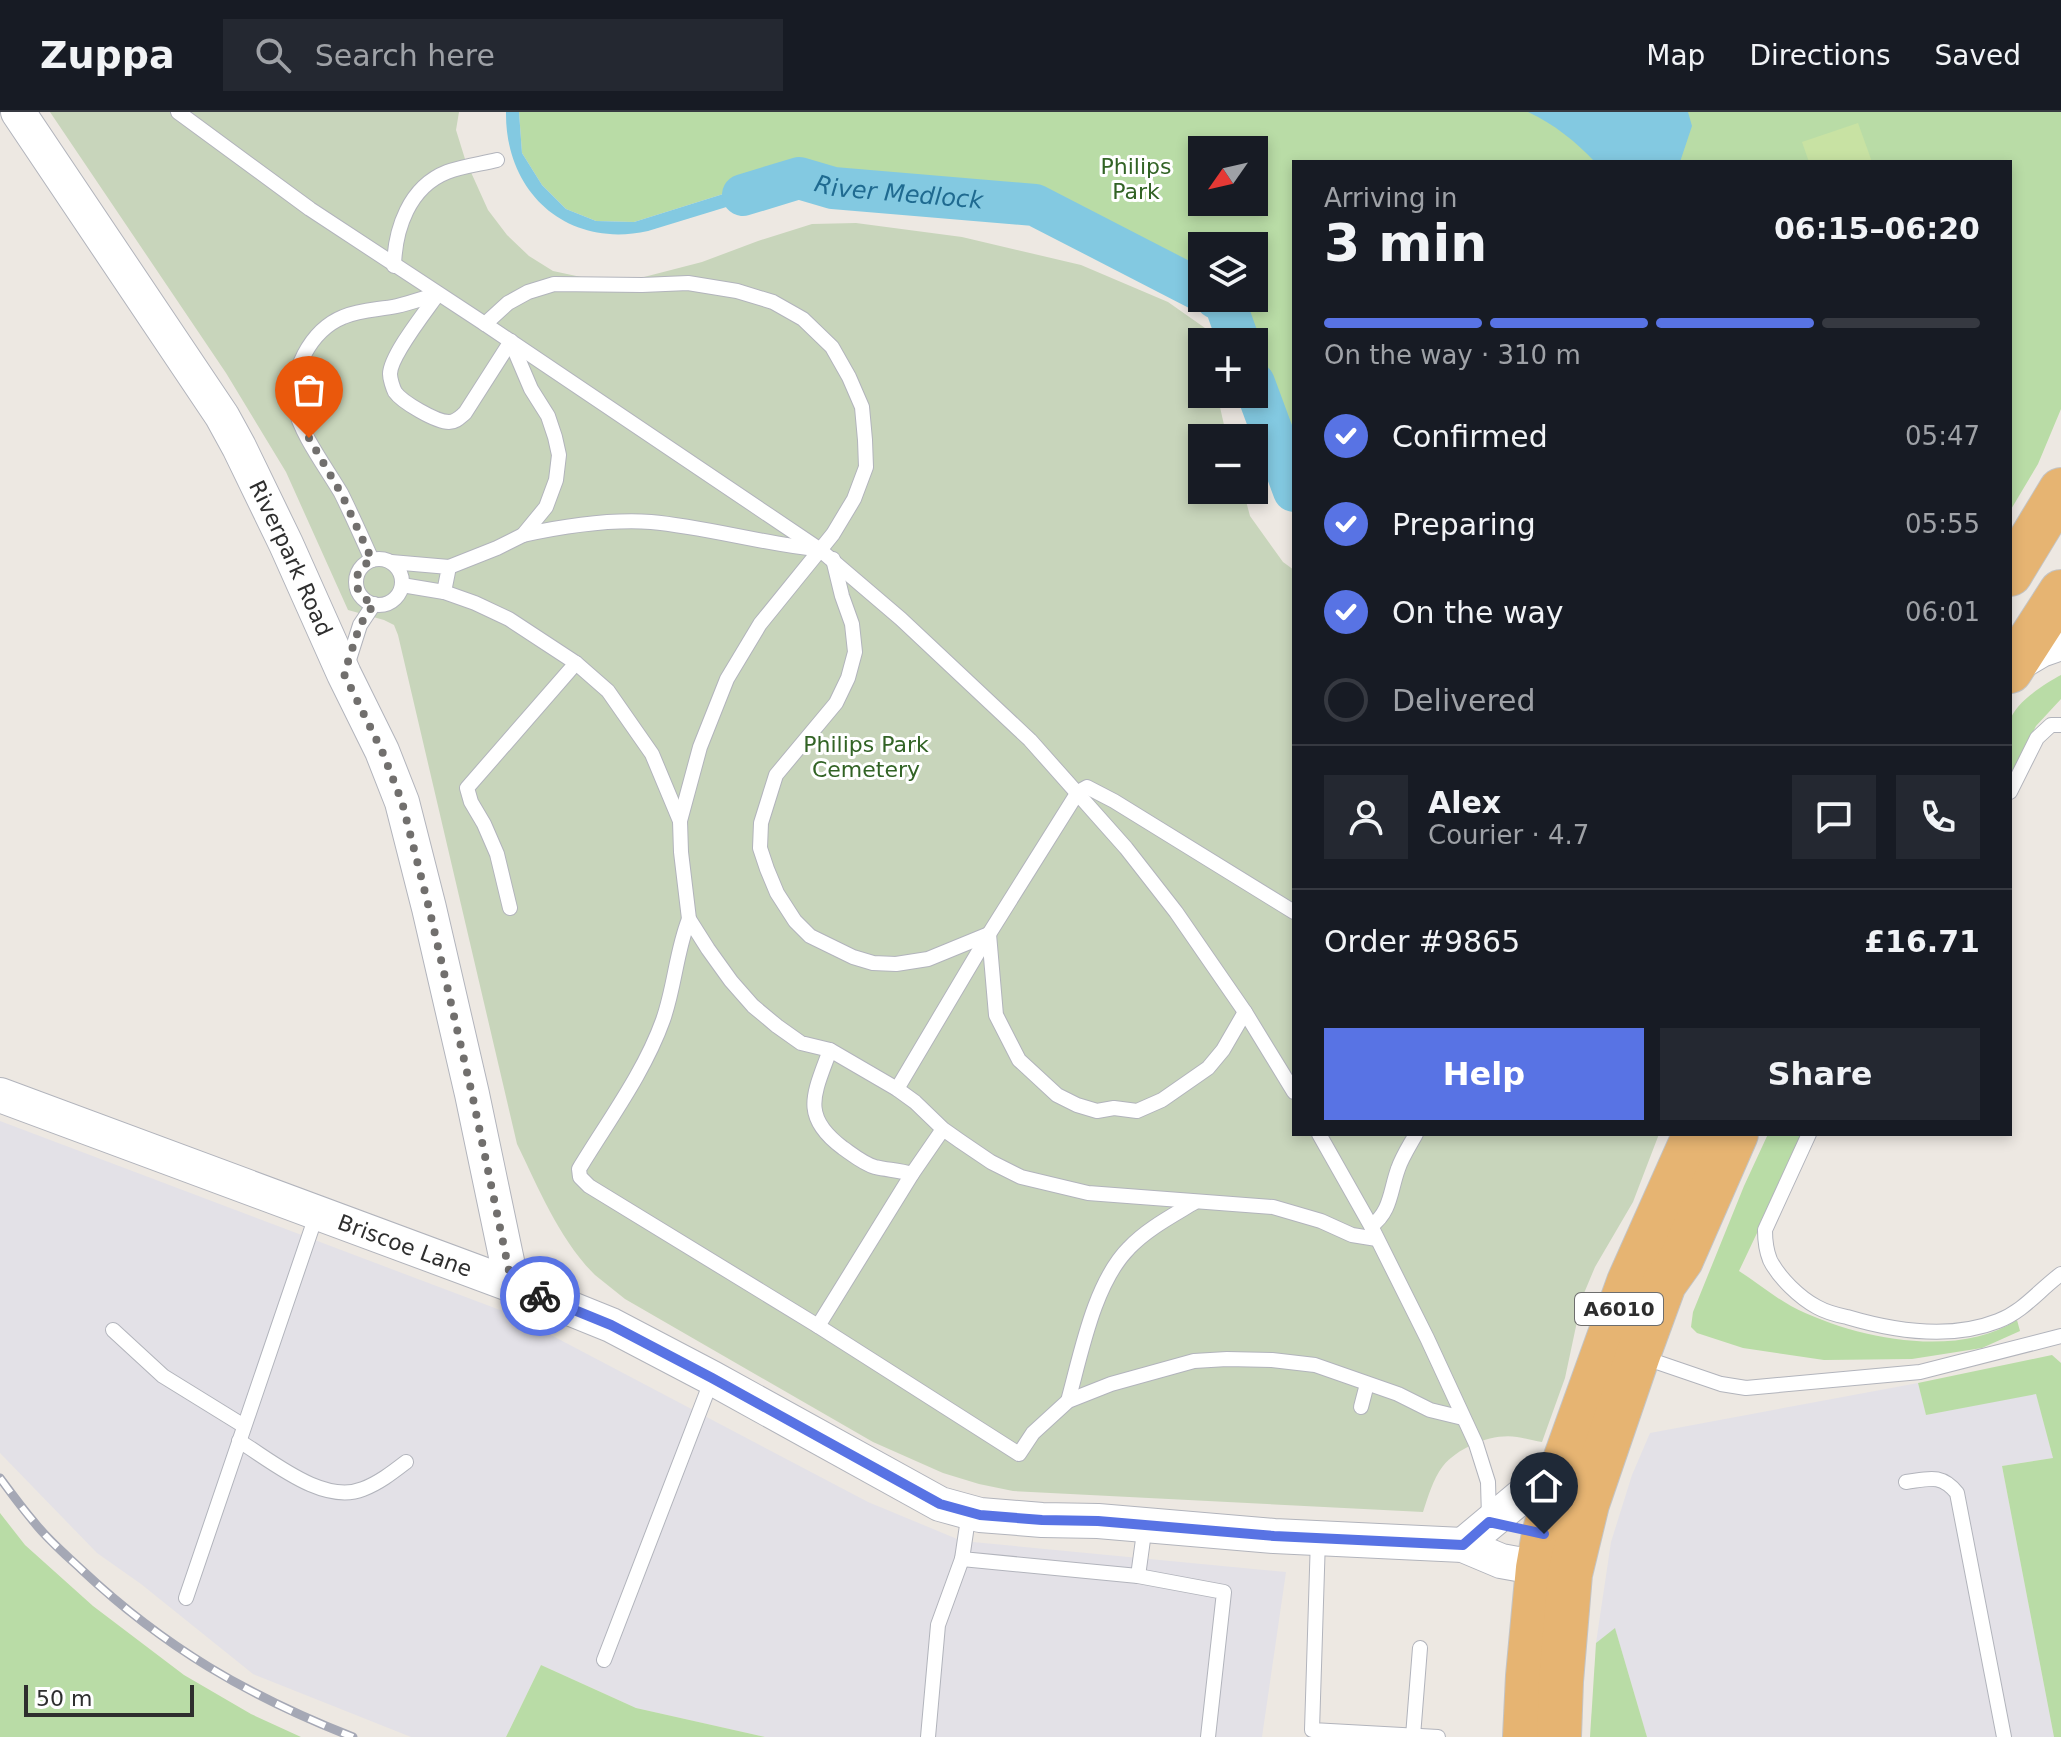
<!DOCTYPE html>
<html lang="en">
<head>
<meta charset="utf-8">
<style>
	:root { --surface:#171b24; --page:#242831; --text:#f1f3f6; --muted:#9ea1a6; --line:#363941; --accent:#5873e4 }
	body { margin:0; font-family:"DejaVu Sans",sans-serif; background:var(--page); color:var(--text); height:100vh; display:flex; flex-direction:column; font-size:30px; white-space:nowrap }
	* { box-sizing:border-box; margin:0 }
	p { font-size:26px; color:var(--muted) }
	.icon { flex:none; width:44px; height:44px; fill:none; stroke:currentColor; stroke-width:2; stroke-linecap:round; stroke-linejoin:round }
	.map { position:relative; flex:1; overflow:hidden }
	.drawer { position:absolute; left:1292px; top:48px; width:720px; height:976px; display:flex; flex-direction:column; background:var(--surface); border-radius:0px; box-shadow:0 4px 12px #0003 }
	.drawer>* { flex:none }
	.needle { width:52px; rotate:236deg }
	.fabs { position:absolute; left:1188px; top:24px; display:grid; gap:16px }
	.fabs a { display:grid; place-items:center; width:80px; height:80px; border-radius:0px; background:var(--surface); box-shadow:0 4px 12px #0003; font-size:40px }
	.scale { position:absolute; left:24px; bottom:20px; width:170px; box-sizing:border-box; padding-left:8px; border:4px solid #2e2e2e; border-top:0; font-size:22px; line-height:28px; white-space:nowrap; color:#2e2e2e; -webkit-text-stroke:6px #fff; paint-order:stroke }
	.pin { position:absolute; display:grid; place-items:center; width:68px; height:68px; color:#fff; margin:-82px -34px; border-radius:50% 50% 50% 0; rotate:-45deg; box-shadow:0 0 8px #0007 }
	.pin .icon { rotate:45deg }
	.courier { position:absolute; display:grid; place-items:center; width:80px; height:80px; margin:-40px; border:6px solid #5873e4; border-radius:50%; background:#fff; color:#222; box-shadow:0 2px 10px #0007 }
	.headline em { font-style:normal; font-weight:700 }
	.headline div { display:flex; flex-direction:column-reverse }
	.headline { display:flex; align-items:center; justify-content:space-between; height:136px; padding:0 32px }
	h1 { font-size:52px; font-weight:700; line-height:60px }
	.bar { display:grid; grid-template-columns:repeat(4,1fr); gap:12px 8px; align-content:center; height:96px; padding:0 32px }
	.bar i { height:10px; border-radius:6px; background:var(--line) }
	.bar .current { background:var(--accent) }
	.bar p { grid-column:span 4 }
	.line { display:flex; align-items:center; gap:20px; padding:0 32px; border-top:2px solid var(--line) }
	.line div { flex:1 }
	.round { display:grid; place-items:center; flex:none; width:84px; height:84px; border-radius:0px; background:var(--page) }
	ol { padding:0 32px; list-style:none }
	li { display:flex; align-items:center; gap:24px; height:88px }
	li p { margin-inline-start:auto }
	li .icon { padding:8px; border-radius:50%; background:var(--accent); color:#fff; stroke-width:4 }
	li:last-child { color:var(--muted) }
	li i { width:44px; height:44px; border:4px solid var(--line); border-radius:50% }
	.button { display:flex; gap:16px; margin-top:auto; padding:16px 32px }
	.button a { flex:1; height:92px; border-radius:0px; background:var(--accent); color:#fff; font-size:32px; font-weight:700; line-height:92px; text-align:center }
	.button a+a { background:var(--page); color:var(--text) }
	header { display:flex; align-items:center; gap:48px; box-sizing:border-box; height:112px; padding:0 40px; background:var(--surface); border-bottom:2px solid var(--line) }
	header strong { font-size:38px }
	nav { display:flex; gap:44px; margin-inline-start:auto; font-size:28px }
	.search { width:560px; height:72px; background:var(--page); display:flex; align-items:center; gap:20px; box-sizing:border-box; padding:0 28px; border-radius:0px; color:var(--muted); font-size:30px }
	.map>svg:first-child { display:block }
	.industrial { fill:#e3e1e7 }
	.green { fill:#b9dca6; fill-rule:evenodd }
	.cemetery { fill:#c8d5bb }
	.pitch { fill:#c8e2a3 }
	.water { fill:#83c9e1 }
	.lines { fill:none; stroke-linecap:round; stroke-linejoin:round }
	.river { stroke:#83c9e1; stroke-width:42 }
	.service-casing { stroke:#b2b4bc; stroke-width:16 }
	.tertiary-casing { stroke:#b2b4bc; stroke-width:36 }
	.trunk-casing { stroke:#c4c4c4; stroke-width:46 }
	.service { stroke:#fff; stroke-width:14 }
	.tertiary { stroke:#fff; stroke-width:34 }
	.trunk { stroke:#e6b472; stroke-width:44 }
	.rail-casing { stroke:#a5a8b5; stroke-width:9 }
	.rail { stroke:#fff; stroke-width:6; stroke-dasharray:18; stroke-linecap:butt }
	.done { stroke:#716f6d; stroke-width:8; stroke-dasharray:0 14.4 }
	.route { stroke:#5873e4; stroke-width:10 }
	.labels { text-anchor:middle; stroke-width:6; stroke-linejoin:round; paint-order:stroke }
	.shield { fill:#fff; stroke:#6d6d6d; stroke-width:2 }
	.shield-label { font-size:20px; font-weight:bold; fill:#2e2e2e }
	.park-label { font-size:22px; fill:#326325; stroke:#fff }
	.street-label { font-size:22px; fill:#2e2e2e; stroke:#fff }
	.water-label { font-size:24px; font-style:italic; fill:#1f6a90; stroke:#fff }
</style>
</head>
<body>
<header>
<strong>Zuppa</strong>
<div class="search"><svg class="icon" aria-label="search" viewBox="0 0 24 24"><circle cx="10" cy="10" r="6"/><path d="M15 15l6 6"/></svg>Search here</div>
<nav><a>Map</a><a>Directions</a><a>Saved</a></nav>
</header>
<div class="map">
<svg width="2061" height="1625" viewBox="0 0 2061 1625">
	<rect width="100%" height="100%" fill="#ede8e2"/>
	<!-- industrial -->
	<g class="industrial">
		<polygon points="0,1009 513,1203 868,1390 962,1429 1286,1460 1262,1625 765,1625 636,1596 541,1553 506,1625 411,1625 253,1562 141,1472 97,1441 0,1341"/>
		<polygon points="1918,1271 1926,1303 2036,1281 2053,1346 2002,1354 2054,1625 1647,1625 1615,1517 1596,1531 1611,1430 1632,1363 1650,1321"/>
	</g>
	<!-- green -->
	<g class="green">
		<path d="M 519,0 L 2061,0 L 2061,297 L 2038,352 L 2010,399 L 2010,50 L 1294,50 L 1294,370 L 1254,261 L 1254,230 L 1243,230 L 1227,189 L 1222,186 L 1254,186 L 1254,134 L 1202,134 L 1202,175 L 1035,88 L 833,72 L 797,59 L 634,110 L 596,109 L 566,97 L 542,73 L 522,41 ZM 1202,38 L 1254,38 L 1254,90 L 1202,90 Z"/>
		<path d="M 2061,563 L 2061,587 L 2036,614 L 2010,666 C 2010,652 2007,621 2010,609 C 2014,591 2046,571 2061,563 Z"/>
		<path d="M 1768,1022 L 1804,1022 L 1739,1159 C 1756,1170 1773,1184 1791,1194 C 1852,1226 1956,1248 2017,1208 L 2020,1219 L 1982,1236 L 1912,1247 L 1824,1248 L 1743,1236 L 1697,1221 L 1691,1215 L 1693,1200 L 1744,1074 Z"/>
		<polygon points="2052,1243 2061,1251 2061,1625 2054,1625 2002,1354 2053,1346 2036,1282 1926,1303 1918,1271"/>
		<polygon points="0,1401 25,1433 93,1494 184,1563 251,1602 301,1625 0,1625"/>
		<polygon points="1615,1516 1647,1625 1590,1625 1596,1531"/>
		<polygon points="541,1553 636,1596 765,1625 506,1625"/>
	</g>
	<!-- cemetery -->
	<path class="cemetery" d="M 50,0 L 459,0 L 456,18 L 465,47 L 488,98 L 507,123 L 529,144 L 553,159 L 581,165 L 609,168 L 644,165 L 702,150 L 758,129 L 812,112 L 856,111 L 962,125 L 1081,153 L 1168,190 L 1205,216 L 1208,230 L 1202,230 L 1202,282 L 1217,282 L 1227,326 L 1202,326 L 1202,378 L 1243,378 L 1250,404 L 1283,450 L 1294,458 L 1294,1022 L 1659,1022 L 1633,1090 L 1595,1155 L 1582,1186 L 1565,1266 L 1542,1330 C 1534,1329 1525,1326 1517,1325 C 1492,1321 1459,1335 1443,1354 C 1433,1367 1428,1385 1423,1400 L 1013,1379 L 979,1372 L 943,1361 L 873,1330 L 625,1187 C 615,1179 605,1171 595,1163 C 559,1127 539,1077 517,1032 L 398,523 L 394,513 L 384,508 L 348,498 L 286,360 L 226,261 Z"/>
	<!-- pitch -->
	<polygon class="pitch" points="1858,11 1872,50 1809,50 1802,30"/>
	<!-- water -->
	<g class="water">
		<path d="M 506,0 L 519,0 L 522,41 L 542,73 L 566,97 L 596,109 L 634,110 L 797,59 L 795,74 L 648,119 C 567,137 505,81 506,0 Z"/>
		<path d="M 1528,0 L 1688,0 L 1692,14 L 1680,50 L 1595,50 C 1575,29 1554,12 1528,0 Z"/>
	</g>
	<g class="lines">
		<!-- river -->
		<g class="river">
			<path id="s1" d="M 743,83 L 799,66 L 833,76 L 1035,93 L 1202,179"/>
			<polyline points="1216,186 1225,191 1239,230"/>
			<polyline points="1254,271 1294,379"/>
		</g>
		<defs>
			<g id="service">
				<polyline points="178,0 310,97 485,212 819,437 901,507 1030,628 1126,736 1176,800 1245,900 1294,980"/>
				<path d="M 394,154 C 395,117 409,75 447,60 C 463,54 481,52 497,48"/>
				<path d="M 438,182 C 426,199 390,244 390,262 C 390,267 393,276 395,280 C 402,290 436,310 449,310 C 456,310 460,305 465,301 L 511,229"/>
				<polyline points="485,212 508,191 528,180 554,172 642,173 688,171 737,179 773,190 803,207 832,235 849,265 862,295 865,328 866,355 854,387 833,422 760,512 727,567 700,635 680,709 681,740 689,807 708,837 731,869 753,894 777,914 801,931 830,938"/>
				<path d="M 523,423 C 564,414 609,407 651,410 C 706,415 760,431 815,437"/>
				<polyline points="833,447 842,484 852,512 855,540 848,566 836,591 776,663 761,711 760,736 767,757 777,781 795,809 810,824 853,845 873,851 896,852 928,847 989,822 996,903 1019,948 1057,983 1077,993 1097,999 1114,996 1137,999 1162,988 1208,956 1223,938 1245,900"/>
				<circle cx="379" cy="470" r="23"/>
				<path d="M 372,448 C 362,426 352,403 341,381 C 327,357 300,321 295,295 C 288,261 311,218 343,205 C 361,197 378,198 397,194 C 410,191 424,186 438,182"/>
				<polyline points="391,450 449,455 444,480 402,473"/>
				<polyline points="449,455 497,436 523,423 546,395 556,368 559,343 555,325 548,304 531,277 511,230"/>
				<polyline points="444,480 475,491 509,507 576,551 608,579 652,642 680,709"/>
				<polyline points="347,554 360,513 374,492"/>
				<polyline points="2010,680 2037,626 2051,613 2061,613"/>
				<polyline points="510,796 497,742 484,712 471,690 467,676 576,551"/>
				<path d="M 689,807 C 676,840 675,874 663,908 C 644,961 608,1009 579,1057 L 580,1065 L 589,1074 L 818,1214 L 1019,1342 L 1033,1321 L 1068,1289 L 1111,1272 L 1194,1249 L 1227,1247 L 1272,1248 L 1315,1253 L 1398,1282 L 1430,1298 L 1463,1306"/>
				<polyline points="897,977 989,822 1078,680 1087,675 1114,689 1294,800"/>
				<path d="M 943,1017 L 912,1062 C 898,1058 888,1058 875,1055 C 864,1052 853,1043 843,1036 C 800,1004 814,982 830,938 L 897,977 L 915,990 L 943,1017 L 960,1029 L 991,1050 L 1021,1065 L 1088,1081 L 1273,1095 L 1321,1109 L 1352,1123 L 1377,1127"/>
				<polyline points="1319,1022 1371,1114 1427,1226 1476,1332 1488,1370 1489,1405"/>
				<path d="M 1809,1022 L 1765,1118 C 1765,1128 1766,1138 1770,1148 C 1779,1166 1800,1186 1817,1195 C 1826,1200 1837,1203 1847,1205 C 1894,1219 1950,1228 1998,1209 C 2024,1199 2039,1178 2061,1162"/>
				<path d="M 1371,1114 C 1391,1100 1390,1079 1398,1057 C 1402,1045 1410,1033 1416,1022"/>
				<polyline points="818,1214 912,1062"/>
				<polyline points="113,1218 163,1264 244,1314"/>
				<polyline points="1642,1245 1721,1272 1746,1276 1920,1260 2061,1224"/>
				<path d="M 1068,1289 C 1081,1242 1094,1171 1129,1136 C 1147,1117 1172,1104 1195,1090"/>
				<polyline points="1361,1295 1367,1272"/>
				<path d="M 239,1329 C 272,1349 323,1393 363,1377 C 379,1371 393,1360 406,1350"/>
				<path d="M 1906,1370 C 1928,1367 1941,1361 1957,1381 L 2004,1625"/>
				<polyline points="969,1400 962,1447 1138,1464 1224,1480 1208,1625"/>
				<polyline points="1318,1426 1312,1618 1438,1625"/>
				<polyline points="1138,1464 1145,1413"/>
				<polyline points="186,1486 317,1101"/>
				<polyline points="604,1548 712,1267"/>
				<polyline points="1413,1624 1420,1536"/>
				<polyline points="928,1625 938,1513 962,1447"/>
			</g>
			<g id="tertiary">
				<path id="s2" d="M 18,0 L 222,304 L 239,335 L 286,432 L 344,562 L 382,639 L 402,690 L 429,796 L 472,982 L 512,1173"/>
				<polyline points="2012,555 2041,538 2061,531"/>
				<path id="s3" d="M 0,983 L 512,1173 L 611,1213 L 712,1266 L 940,1392 L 980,1403 L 1042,1408 L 1098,1409 L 1274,1424 L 1463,1433 L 1501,1449 L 1561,1460"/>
				<polyline points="1463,1433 1565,1348"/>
			</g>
			<g id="trunk">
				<polyline points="2010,462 2061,378"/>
				<polyline points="2010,559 2061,480"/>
				<polyline points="1525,1625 1528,1564 1538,1456 1544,1422 1565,1348 1629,1170 1695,1022"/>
				<polyline points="1559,1625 1561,1569 1570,1462 1587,1392 1638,1243 1664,1172 1681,1148 1736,1022"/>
			</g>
		</defs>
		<!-- service casing -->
		<use href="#service" class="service-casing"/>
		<!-- tertiary casing -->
		<use href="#tertiary" class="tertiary-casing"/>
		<!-- trunk casing -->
		<use href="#trunk" class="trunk-casing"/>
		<!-- service -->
		<use href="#service" class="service"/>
		<!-- tertiary -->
		<use href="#tertiary" class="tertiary"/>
		<!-- trunk -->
		<use href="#trunk" class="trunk"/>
		<defs>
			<path id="rail" d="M 0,1366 C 11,1381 22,1396 34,1410 C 48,1428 66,1443 82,1458 C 164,1535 248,1584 353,1625"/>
		</defs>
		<!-- rail casing -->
		<use href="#rail" class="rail-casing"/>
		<!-- rail -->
		<use href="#rail" class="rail"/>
	</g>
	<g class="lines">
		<!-- done -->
		<path class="done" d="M 309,326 L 342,383 L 372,448 C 350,459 352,483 374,492 L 360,513 L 344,562 L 382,639 L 402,690 L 429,796 L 472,982 L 512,1173 L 540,1184"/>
		<!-- route -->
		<polyline class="route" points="540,1184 611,1213 712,1266 940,1392 980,1403 1042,1408 1098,1409 1274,1424 1463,1433 1489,1410 1544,1422"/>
	</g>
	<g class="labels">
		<!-- shield labels -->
		<rect class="shield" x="1575" y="1181" width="88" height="32" rx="6"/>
		<g class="shield-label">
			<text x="1619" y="1204">A6010</text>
		</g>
		<!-- park labels -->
		<g class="park-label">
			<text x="1136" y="62">Philips<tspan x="1136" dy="25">Park</tspan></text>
			<text x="866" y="640">Philips Park<tspan x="866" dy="25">Cemetery</tspan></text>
		</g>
		<!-- street labels -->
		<g class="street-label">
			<text dy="8" stroke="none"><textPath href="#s2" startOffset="524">Riverpark Road</textPath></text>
			<text dy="8" stroke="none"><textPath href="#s3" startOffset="432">Briscoe Lane</textPath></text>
		</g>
		<!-- water labels -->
		<g class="water-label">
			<text dy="8" stroke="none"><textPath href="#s1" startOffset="160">River Medlock</textPath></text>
		</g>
	</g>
</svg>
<div class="fabs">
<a><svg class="needle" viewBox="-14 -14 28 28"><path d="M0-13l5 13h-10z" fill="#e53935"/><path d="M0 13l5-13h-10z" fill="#9ea1a6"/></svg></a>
<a><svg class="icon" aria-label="layers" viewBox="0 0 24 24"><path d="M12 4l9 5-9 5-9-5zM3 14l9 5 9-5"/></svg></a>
<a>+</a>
<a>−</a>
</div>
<div class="scale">50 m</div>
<div class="pin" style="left:309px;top:326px;background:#ea580c"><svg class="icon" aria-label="bag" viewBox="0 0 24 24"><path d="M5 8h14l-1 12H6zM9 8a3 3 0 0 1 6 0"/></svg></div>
<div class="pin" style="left:1544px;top:1422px;background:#1f2937"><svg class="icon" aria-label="home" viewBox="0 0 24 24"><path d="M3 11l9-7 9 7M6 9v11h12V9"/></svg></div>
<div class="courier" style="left:540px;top:1184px"><svg class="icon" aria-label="bike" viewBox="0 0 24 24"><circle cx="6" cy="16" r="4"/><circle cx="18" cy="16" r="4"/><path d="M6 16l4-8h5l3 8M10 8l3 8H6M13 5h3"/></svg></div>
<section class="drawer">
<div class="headline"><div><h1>3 min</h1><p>Arriving in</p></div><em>06:15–06:20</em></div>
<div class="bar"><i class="current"></i><i class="current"></i><i class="current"></i><i></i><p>On the way · 310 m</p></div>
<ol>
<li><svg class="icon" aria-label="check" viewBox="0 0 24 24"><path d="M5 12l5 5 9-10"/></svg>Confirmed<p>05:47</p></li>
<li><svg class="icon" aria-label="check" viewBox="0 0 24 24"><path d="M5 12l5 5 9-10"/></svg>Preparing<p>05:55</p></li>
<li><svg class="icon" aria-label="check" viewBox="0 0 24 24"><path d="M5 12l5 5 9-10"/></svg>On the way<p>06:01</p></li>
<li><i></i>Delivered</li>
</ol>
<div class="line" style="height:144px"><a class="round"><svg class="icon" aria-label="person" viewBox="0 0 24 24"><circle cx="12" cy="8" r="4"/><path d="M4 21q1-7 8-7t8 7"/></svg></a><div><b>Alex</b><p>Courier · 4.7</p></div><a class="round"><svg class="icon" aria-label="chat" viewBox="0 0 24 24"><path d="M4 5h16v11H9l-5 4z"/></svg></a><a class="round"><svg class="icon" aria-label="phone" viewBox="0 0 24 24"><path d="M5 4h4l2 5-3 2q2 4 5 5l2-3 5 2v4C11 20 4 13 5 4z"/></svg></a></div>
<div class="line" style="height:104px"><div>Order #9865</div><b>£16.71</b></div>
<div class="button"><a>Help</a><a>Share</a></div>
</section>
</div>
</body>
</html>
